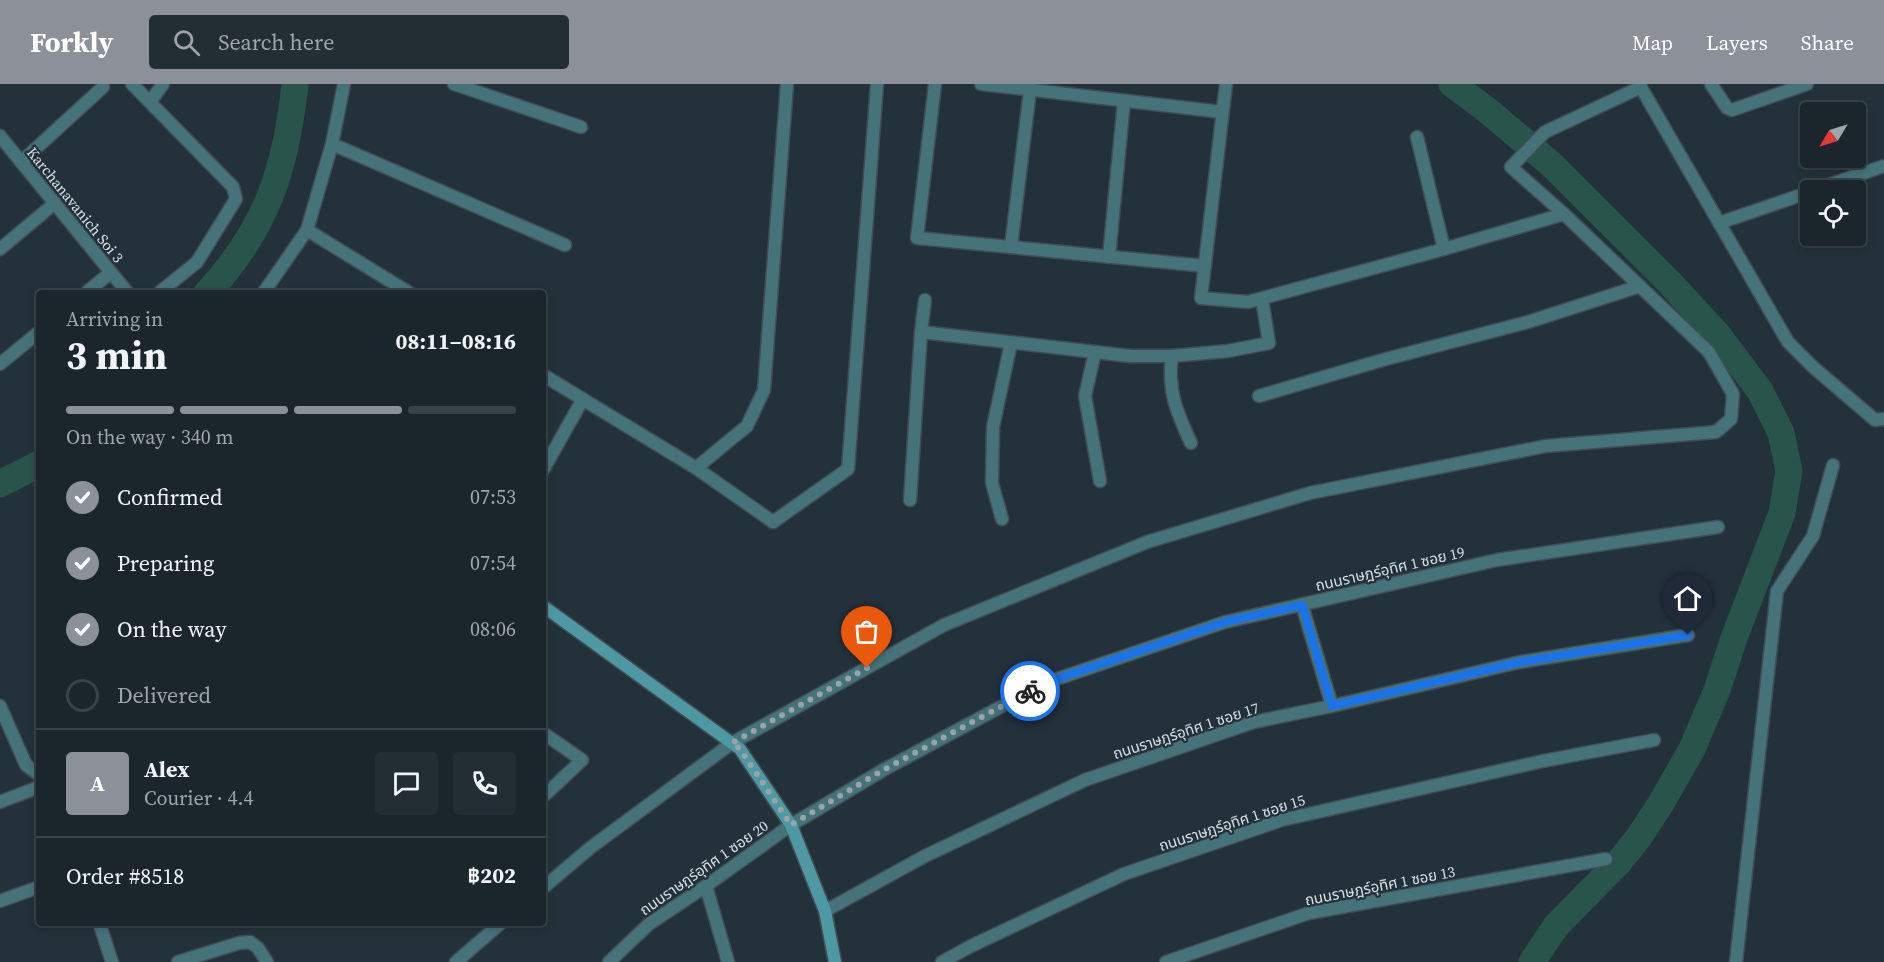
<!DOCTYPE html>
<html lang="en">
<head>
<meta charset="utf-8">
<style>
	:root { --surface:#1a252c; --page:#232d34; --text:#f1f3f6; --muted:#9fa5a9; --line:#384248; --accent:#8c9099 }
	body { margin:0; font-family:"Source Serif 4","Noto Sans Thai",serif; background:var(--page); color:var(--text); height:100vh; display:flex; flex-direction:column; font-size:22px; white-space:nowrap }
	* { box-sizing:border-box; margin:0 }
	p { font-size:20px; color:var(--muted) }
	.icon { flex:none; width:33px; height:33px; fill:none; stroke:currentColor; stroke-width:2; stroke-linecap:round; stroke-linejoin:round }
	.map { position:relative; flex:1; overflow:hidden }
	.drawer { position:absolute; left:36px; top:206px; width:510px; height:636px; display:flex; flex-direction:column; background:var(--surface); border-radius:6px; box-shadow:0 3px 9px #0003,0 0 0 2px var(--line) }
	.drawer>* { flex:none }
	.needle { width:39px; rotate:232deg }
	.buttons { position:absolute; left:1800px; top:18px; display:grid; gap:12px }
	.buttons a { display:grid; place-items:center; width:66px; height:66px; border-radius:6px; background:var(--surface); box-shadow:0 3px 9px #0003,0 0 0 2px var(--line); font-size:30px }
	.pin { position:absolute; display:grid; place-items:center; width:51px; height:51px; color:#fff; margin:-62px -26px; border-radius:50% 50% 50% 0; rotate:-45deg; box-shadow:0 0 6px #0007 }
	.pin .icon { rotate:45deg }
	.courier { position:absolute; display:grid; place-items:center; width:60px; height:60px; margin:-30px; border:4px solid #1a73e8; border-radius:50%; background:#fff; color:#222; box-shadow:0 2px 8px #0007 }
	.summary em { font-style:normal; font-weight:700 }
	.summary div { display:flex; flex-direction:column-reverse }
	.summary { display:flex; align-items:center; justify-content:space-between; height:102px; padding:0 30px }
	h1 { font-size:39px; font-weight:700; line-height:45px }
	.bar { display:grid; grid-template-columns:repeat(4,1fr); gap:9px 6px; align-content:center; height:72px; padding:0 30px }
	.bar i { height:8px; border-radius:4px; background:var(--line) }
	.bar .current { background:var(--accent) }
	.bar p { grid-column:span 4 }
	.line { display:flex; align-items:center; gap:15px; padding:0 30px; border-top:2px solid var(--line) }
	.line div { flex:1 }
	.round { display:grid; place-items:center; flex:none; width:63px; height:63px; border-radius:6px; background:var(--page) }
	ol { padding:0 30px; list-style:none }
	li { display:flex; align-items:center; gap:18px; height:66px }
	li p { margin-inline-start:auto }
	li .icon { padding:6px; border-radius:50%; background:var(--accent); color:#fff; stroke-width:4 }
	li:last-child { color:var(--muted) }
	li i { width:33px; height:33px; border:3px solid var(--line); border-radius:50% }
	header { display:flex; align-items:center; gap:36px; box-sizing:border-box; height:84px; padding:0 30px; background:var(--accent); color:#fff }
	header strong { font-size:28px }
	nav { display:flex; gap:33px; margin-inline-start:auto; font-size:21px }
	.search { width:420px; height:54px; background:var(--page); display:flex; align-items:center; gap:15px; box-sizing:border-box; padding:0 21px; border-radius:6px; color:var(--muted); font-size:22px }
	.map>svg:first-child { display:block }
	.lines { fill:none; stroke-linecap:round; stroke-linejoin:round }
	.river { stroke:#28544b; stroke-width:27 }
	.street-casing { stroke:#404d56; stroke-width:15 }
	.secondary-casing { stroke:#404d56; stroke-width:15 }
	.street { stroke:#467279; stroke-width:12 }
	.secondary { stroke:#4e98a3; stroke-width:12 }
	.done { stroke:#98a3aa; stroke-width:6; stroke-dasharray:0 10.8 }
	.route { stroke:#1a73e8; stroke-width:8 }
	.labels { text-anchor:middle; stroke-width:4.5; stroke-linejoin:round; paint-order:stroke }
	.street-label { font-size:15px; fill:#d7e0e6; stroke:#23313a }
</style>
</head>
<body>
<header>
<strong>Forkly</strong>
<div class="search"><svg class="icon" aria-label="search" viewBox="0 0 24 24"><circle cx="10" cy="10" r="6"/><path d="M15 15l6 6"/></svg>Search here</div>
<nav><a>Map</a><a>Layers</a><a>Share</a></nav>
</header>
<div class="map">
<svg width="1884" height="878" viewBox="0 0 1884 878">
	<rect width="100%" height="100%" fill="#23313a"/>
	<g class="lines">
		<!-- river -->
		<g class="river">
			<polyline points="1452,0 1487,26 1552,81 1669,198 1718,251 1760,307 1781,349 1789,387 1782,429 1734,554 1717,606 1692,665 1660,721 1639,753 1619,778 1556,842 1532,878"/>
			<path d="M 208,208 C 267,144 286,85 295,0"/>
			<polyline points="0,400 39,380"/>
		</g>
		<defs>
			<g id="street">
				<polyline points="132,0 233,103 236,115 197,178 160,208"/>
				<polyline points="454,0 581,43"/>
				<polyline points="935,0 917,154 1205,182"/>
				<polyline points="981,0 1222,28"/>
				<polyline points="1226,0 1201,214 1248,218 1444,165 1564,130"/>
				<polyline points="1639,0 1788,258 1813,283 1875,336 1884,335"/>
				<polyline points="1711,0 1727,24 1732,26 1807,0"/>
				<polyline points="150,18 163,0"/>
				<polyline points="0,52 127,208"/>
				<polyline points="1417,53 1444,165"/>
				<polyline points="332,60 565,161"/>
				<polyline points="21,78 103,3"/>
				<polyline points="1814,106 1884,82"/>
				<polyline points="1719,139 1810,108"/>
				<polyline points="307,146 408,208"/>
				<polyline points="1011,163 1030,6"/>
				<polyline points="0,165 55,119"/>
				<polyline points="1109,173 1124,17"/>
				<polyline points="87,208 110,189"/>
				<polyline points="264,208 307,146 332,60 344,0"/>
				<polyline points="921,248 1130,272 1172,272 1228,267 1269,259 1262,215"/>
				<polyline points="1095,268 1085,312 1100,397"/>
				<path d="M 1172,272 C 1167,306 1177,329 1191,359"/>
				<polyline points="0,280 39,248"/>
				<polyline points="543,291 696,384 773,438 848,385 877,0"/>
				<polyline points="1259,312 1386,275 1528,238 1640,202"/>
				<polyline points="696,384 747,342 764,306 787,0"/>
				<polyline points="543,386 583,315"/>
				<polyline points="910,416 921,248 925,216"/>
				<polyline points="1002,435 992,399 993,343 1011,259"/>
				<polyline points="1302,521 1332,622"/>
				<polyline points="0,622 26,681 39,691"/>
				<polyline points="543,649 582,676 546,710"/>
				<polyline points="0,718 39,703"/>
				<polyline points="706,802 728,878"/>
				<polyline points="543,804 590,764 732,659 944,541 1147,458 1310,409 1546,362 1716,348 1731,335 1733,310 1709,268 1564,130 1511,83 1545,48 1641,3"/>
				<polyline points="0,817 39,803"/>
				<polyline points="825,827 925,772 1085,696 1254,638 1332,622 1520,578 1688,551"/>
				<polyline points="99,838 112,878"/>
				<polyline points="178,878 239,859 250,858 258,864 267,878"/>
				<polyline points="456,878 502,838"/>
				<polyline points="609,878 649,840 706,802 791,741 885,685 1045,599 1225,538 1497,476 1718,443"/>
				<polyline points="942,878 971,862 1124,790 1282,736 1543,677 1654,656"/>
				<polyline points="1166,878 1309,829 1606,775"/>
				<polyline points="1736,878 1777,507 1813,452 1833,381"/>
			</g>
			<polyline id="secondary" points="543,522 740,665 791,741 825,827 835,878"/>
		</defs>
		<!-- street casing -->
		<use href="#street" class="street-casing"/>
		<!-- secondary casing -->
		<use href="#secondary" class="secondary-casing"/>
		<!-- street -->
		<use href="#street" class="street"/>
		<!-- secondary -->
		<use href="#secondary" class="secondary"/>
	</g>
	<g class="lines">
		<!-- done -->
		<polyline class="done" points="867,584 732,659 740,665 791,741 885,685 1030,607"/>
		<!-- route -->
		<polyline class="route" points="1030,607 1045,599 1225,538 1302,521 1332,622 1520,578 1688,551"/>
	</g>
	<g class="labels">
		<!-- street labels -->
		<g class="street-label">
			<text transform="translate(75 121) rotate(51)" y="5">Karchanavanich Soi 3</text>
			<text transform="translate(1390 485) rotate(-13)" y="5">ถนนราษฎร์อุทิศ 1 ซอย 19</text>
			<text transform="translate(1186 647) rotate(-18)" y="5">ถนนราษฎร์อุทิศ 1 ซอย 17</text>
			<text transform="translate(1232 739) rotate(-18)" y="5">ถนนราษฎร์อุทิศ 1 ซอย 15</text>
			<text transform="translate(704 784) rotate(-35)" y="5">ถนนราษฎร์อุทิศ 1 ซอย 20</text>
			<text transform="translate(1380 802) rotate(-11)" y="5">ถนนราษฎร์อุทิศ 1 ซอย 13</text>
		</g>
	</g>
</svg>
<div class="buttons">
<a><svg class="needle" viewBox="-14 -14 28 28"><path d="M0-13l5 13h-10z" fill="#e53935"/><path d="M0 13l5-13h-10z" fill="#9fa5a9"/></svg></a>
<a><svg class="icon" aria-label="locate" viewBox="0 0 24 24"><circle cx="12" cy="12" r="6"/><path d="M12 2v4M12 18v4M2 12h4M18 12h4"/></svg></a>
</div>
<div class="pin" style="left:867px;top:584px;background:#ea580c"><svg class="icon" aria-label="bag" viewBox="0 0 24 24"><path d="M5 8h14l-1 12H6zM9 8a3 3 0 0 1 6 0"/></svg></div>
<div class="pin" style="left:1688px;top:551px;background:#1f2937"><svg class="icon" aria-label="home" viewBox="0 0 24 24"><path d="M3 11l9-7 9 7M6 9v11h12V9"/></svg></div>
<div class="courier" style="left:1030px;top:607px"><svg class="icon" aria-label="bike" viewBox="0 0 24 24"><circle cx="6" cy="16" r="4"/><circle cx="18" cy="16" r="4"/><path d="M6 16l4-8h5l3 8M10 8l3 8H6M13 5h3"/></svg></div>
<section class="drawer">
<div class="summary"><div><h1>3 min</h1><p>Arriving in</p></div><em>08:11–08:16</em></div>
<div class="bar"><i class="current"></i><i class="current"></i><i class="current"></i><i></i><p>On the way · 340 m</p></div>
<ol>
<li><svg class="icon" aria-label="check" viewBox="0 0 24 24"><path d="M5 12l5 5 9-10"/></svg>Confirmed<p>07:53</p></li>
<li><svg class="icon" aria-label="check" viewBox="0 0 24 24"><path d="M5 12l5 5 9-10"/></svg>Preparing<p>07:54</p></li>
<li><svg class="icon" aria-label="check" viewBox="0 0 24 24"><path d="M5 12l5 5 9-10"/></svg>On the way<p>08:06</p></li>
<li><i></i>Delivered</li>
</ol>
<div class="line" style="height:108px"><b class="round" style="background:var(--accent);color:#fff">A</b><div><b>Alex</b><p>Courier · 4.4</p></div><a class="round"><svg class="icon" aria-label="chat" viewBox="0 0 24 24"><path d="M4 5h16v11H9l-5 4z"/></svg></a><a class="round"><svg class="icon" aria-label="phone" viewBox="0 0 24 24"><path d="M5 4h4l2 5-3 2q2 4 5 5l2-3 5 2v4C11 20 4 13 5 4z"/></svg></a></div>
<div class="line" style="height:78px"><div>Order #8518</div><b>฿202</b></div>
</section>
</div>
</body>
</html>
